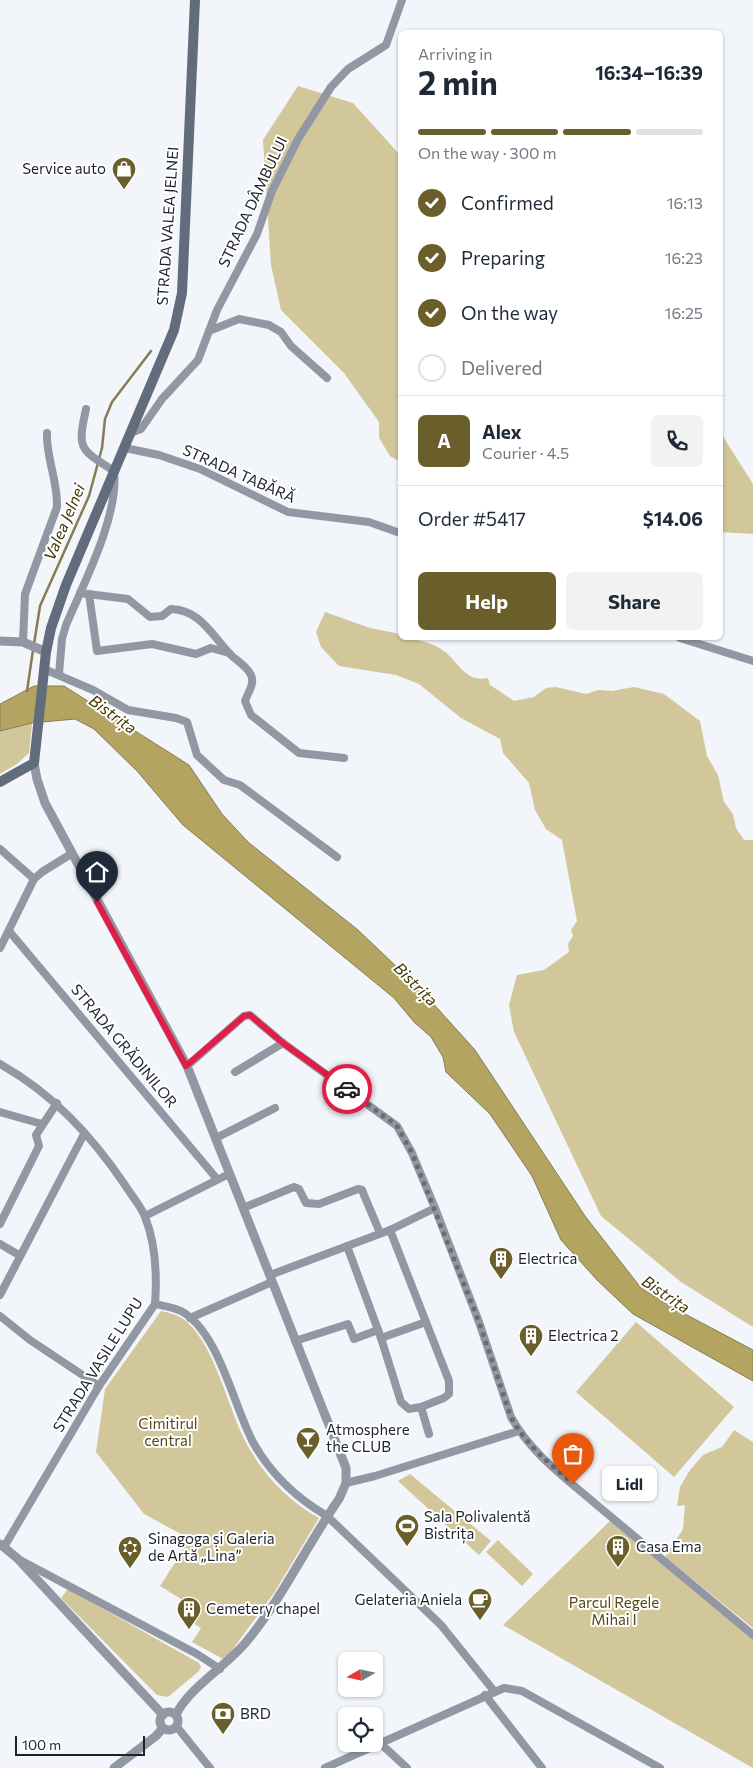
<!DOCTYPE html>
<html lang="en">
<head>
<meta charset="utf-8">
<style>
	:root { --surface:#fff; --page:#f2f2f3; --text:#1f2937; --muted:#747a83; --line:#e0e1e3; --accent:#6a5e2a }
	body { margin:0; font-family:Commissioner,sans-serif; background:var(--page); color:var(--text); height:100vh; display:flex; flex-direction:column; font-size:19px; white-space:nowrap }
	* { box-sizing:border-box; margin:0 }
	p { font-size:16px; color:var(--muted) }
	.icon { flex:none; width:28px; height:28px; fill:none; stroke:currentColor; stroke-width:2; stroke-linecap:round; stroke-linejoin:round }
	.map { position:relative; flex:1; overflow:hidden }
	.sheet { position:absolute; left:398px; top:30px; width:325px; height:610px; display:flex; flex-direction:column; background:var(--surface); border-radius:8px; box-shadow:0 1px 4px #0004 }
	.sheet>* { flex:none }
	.needle { width:32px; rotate:261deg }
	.buttons { position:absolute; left:338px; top:1652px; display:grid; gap:10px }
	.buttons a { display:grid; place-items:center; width:45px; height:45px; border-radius:8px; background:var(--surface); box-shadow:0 1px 4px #0004; font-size:25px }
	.scale { position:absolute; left:15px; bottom:12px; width:130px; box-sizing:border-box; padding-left:5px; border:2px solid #1d222c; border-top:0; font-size:14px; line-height:18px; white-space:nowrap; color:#1d222c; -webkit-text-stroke:4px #fff; paint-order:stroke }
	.pin { position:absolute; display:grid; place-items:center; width:42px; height:42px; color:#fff; margin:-51px -21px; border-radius:50% 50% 50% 0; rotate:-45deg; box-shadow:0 0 5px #0007 }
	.pin .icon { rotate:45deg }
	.courier { position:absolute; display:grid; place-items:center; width:50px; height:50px; margin:-25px; border:4px solid #e11d48; border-radius:50%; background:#fff; color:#222; box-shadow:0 1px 6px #0007 }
	.bubble { position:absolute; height:35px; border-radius:8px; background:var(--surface); box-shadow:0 1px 4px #0004; font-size:16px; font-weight:700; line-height:35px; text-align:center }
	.headline em { font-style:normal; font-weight:700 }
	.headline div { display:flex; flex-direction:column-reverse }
	.headline { display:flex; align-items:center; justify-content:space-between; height:85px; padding:0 20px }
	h1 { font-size:32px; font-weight:700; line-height:38px }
	.bar { display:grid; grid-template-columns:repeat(4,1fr); gap:8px 5px; align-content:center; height:60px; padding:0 20px }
	.bar i { height:6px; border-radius:4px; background:var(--line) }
	.bar .on { background:var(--accent) }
	.bar p { grid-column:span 4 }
	.line { display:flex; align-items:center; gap:12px; padding:0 20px; border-top:1px solid var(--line) }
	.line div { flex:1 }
	.round { display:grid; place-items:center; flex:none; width:52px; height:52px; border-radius:8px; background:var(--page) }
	ol { padding:0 20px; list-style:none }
	li { display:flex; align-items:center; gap:15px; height:55px }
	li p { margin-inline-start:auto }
	li .icon { padding:5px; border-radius:50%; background:var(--accent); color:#fff; stroke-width:4 }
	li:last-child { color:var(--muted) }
	li i { width:28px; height:28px; border:2px solid var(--line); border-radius:50% }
	.cta { display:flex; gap:10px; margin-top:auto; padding:10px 20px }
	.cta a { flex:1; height:58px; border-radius:8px; background:var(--accent); color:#fff; font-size:20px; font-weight:700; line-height:58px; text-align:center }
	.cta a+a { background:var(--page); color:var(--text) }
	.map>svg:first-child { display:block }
	.green { fill:#d2c79a }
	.water { fill:#b4a462; stroke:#877d52 }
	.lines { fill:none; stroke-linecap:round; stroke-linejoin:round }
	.stream { stroke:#877d52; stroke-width:2.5 }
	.minor { stroke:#9298a3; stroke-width:8 }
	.tertiary { stroke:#9298a3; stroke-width:9 }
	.secondary { stroke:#636c7c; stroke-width:10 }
	.done { stroke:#686c74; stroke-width:5; stroke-dasharray:0 9 }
	.route { stroke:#e11d48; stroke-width:6 }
	.labels { text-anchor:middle; stroke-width:4; stroke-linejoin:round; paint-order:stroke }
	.poi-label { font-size:15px; fill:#1d222c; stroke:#fff; text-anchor:start }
	.street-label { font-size:15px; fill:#1d222c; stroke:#fff }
	.park-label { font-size:15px; fill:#544814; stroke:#fff }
	.water-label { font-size:16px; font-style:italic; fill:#433700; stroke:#fff }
</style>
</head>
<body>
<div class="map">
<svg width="753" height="1768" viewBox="0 0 753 1768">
	<rect width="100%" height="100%" fill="#f2f5fa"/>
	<!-- green -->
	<g class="green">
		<polygon points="298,86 353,103 400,155 400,462 390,456 379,438 379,422 344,373 281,310 271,265 263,140"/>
		<polygon points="720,432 753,484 753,534 720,532"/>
		<path d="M 325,612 L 370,628 L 400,634 L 400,638 C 413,638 434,643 444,651 C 459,663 466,683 488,678 L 490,685 L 514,701 L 534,697 L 546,688 L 556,687 L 586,694 L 598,690 L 612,691 L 634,687 L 664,694 L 700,721 L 707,756 L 718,775 L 724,802 L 733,814 L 736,828 L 744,840 L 753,840 L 753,1327 L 681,1282 L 601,1216 L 514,1032 L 509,1005 L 517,975 L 544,970 L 569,952 L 568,944 L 573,936 L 571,930 L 577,921 L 562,840 L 546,829 L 535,810 L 529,783 L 503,753 L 500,739 L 461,718 L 419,684 L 396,675 L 339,666 L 321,647 L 316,632 Z"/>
		<polygon points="32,723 29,753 17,764 0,774 0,731"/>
		<path d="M 161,1311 C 170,1313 179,1315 186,1321 C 217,1348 228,1412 249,1448 C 265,1477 290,1502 319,1518 L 274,1593 L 225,1660 L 192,1642 L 201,1628 L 186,1619 L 194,1607 L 160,1586 L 190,1539 L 144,1514 L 96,1452 L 105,1389 Z"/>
		<polygon points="636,1322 734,1407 674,1477 576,1392"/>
		<polygon points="734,1430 753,1442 753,1628 665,1557 683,1529 685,1505 677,1506 680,1487 690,1470 703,1455 722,1447"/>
		<polygon points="410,1474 491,1541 479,1555 398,1481"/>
		<polygon points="610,1521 753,1635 753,1768 503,1625"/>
		<polygon points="498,1540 533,1574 522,1586 486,1552"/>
		<polygon points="68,1589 199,1663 201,1667 199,1671 168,1697 157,1695 61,1598"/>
	</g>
	<!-- water -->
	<polygon class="water" points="34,686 64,686 189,765 222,814 248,842 358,930 420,989 475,1050 585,1216 641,1288 668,1305 753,1350 753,1381 633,1314 597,1280 561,1240 532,1176 490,1114 446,1072 443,1057 431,1037 414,1022 394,998 183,825 137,771 94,729 75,719 32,723 0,731 0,704"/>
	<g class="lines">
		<!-- stream -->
		<g class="stream">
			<polyline points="34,644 40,606 89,496 102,448 105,419 112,402 151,351"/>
			<polyline points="27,691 33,650"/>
		</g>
		<!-- minor -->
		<g class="minor">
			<polyline points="209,331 239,319 269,325 281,332 291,346 327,378"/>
			<polyline points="131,433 141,429 162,399 198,360 217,310 257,234 272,191 298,139 331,87 348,69 386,45 402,0"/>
			<polyline points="125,448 159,455 200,469 288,512 369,522 400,533"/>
			<path d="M 80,593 L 128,599 L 150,617 L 162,616 L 171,609 C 200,610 211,634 229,653 C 235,660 246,665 251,675 C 255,684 248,692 245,701 L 251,715 L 299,753 L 344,758"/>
			<polyline points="89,594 97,651 152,644 196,654 211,648 229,653"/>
			<polyline points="680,638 753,661"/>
			<path d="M 23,642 L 25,594 L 57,507 C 58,481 46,458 47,433"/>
			<polyline points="44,669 93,690 128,710 176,718 187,722 197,755 224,780 240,785 337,857"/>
			<path d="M 59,674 L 62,639 L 66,625 C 84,583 119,516 114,471 C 80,449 77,450 86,409"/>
			<polyline points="0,849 34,879"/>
			<polyline points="9,931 217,1179"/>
			<polyline points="0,948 34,879 42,872 71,854"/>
			<path d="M 0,1064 C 53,1094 91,1135 125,1185 C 131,1195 141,1206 145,1217 C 156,1244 157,1276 155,1304 L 99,1386 L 4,1547"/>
			<path d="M 187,1066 L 244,1016 L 250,1015 L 283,1043 L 397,1126 L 412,1153 L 435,1208 L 479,1322 L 511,1417 C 531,1454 567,1479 598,1506 C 650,1549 701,1592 753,1635"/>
			<polyline points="235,1072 283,1043"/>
			<polyline points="0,1112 42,1124"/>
			<polyline points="216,1138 275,1108"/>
			<polyline points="243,1208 294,1187 299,1189 306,1203 319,1204 358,1189 362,1190 364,1195 380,1233"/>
			<polyline points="145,1216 229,1174"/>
			<polyline points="0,1224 39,1146 36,1135 57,1103"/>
			<polyline points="390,1230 449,1381 449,1394 444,1398 421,1407 429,1434"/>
			<polyline points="0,1244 19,1255"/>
			<polyline points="347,1246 381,1338 401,1402 409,1409 421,1407"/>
			<polyline points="270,1275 390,1230 435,1208"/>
			<polyline points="0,1295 84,1134"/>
			<path d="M 155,1304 C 164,1306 173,1307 181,1311 C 219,1331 234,1408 254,1444 C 271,1474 298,1499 327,1516 L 441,1625 L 494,1691"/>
			<polyline points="0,1316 30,1340 99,1386"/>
			<polyline points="190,1318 272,1282"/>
			<polyline points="381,1338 426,1322"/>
			<polyline points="295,1341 348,1324 354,1339 378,1330"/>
			<polyline points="346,1483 375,1476 519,1431"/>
			<polyline points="20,1560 197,1654 220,1669"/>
			<polyline points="485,1695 542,1768"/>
			<polyline points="177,1727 210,1768"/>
			<polyline points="380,1743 407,1768"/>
			<polyline points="325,1768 504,1688 522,1691 660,1768"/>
		</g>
		<!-- tertiary -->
		<g class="tertiary">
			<polyline points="0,641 23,642 46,652"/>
			<path d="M 34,763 L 37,779 L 45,803 L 187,1066 L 346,1468 L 346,1483 L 339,1499 C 307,1545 283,1597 247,1641 C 228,1665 187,1689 176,1715"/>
			<polyline points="0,1544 17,1558 163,1715"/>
			<circle cx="169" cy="1721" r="9"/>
			<polyline points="114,1768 156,1736 163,1728"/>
		</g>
		<!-- secondary -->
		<polyline class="secondary" points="0,782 34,763 46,652 51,628 66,585 174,330 182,293 195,0"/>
	</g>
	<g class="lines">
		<!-- done -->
		<path class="done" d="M 347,1089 L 397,1126 L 412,1153 L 479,1322 L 511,1417 C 526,1445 549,1463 573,1484"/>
		<!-- route -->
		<polyline class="route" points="97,902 186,1066 244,1016 250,1015 283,1043 347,1089"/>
	</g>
	<!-- icons -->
	<defs>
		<symbol id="shop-pin" viewBox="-11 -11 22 30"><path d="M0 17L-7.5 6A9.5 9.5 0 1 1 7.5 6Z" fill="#6a5e2a" stroke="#fff"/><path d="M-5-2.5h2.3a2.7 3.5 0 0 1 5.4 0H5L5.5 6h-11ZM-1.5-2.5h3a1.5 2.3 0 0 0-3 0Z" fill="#fff"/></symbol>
		<symbol id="building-pin" viewBox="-11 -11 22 30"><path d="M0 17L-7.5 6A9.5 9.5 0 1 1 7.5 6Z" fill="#6a5e2a" stroke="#fff"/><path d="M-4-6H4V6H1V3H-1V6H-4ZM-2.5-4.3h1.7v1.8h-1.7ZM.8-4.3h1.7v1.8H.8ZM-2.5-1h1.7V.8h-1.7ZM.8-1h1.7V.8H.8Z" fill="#fff"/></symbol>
		<symbol id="bar-pin" viewBox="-11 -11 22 30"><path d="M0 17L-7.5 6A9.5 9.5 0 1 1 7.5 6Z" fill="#6a5e2a" stroke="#fff"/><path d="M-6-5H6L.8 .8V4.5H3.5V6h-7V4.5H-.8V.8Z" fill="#fff"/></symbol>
		<symbol id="stadium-pin" viewBox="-11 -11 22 30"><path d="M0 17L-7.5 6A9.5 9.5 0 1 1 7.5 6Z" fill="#6a5e2a" stroke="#fff"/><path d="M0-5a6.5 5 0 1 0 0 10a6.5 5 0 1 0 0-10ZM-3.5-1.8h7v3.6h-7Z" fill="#fff"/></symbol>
		<symbol id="synagogue-pin" viewBox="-11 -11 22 30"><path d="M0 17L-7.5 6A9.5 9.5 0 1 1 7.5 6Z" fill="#6a5e2a" stroke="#fff"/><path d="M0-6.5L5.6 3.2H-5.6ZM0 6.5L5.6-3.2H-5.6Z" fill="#fff"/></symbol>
		<symbol id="cafe-pin" viewBox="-11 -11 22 30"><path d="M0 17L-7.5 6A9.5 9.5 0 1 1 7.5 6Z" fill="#6a5e2a" stroke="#fff"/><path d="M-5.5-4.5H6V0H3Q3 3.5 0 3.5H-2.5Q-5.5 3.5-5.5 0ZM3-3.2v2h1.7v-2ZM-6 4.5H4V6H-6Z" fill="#fff"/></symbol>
		<symbol id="bank-pin" viewBox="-11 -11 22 30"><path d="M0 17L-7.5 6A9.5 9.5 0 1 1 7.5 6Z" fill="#6a5e2a" stroke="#fff"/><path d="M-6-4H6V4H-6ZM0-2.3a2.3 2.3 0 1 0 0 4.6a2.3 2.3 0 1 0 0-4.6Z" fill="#fff"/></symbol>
	</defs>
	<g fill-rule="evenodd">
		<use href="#shop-pin" x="110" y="155" width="28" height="38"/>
		<use href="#building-pin" x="487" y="1245" width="28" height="38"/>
		<use href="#building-pin" x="517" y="1322" width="28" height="38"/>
		<use href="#bar-pin" x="294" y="1425" width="28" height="38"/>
		<use href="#stadium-pin" x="393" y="1512" width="28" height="38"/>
		<use href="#building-pin" x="604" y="1533" width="28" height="38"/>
		<use href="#synagogue-pin" x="116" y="1534" width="28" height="38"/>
		<use href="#cafe-pin" x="466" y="1586" width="28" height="38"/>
		<use href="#building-pin" x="175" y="1595" width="28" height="38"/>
		<use href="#bank-pin" x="209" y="1700" width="28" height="38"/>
	</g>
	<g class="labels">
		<!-- poi labels -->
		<g class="poi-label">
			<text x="106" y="174" text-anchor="end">Service auto</text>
			<text x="518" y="1264">Electrica</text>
			<text x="548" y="1341">Electrica 2</text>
			<text x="326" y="1435">Atmosphere<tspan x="326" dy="17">the CLUB</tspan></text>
			<text x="424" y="1522">Sala Polivalentă<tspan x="424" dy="17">Bistrița</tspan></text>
			<text x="148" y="1544">Sinagoga și Galeria<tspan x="148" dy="17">de Artă „Lina”</tspan></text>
			<text x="636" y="1552">Casa Ema</text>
			<text x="462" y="1605" text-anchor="end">Gelateria Aniela</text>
			<text x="206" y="1614">Cemetery chapel</text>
			<text x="240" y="1719">BRD</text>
		</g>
		<!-- street labels -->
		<g class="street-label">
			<text transform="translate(253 202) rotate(-65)" y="5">STRADA DÂMBULUI</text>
			<text transform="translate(168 226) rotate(-86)" y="5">STRADA VALEA JELNEI</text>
			<text transform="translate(239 474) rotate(24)" y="5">STRADA TABĂRĂ</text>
			<text transform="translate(124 1046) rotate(50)" y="5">STRADA GRĂDINILOR</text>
			<text transform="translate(98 1365) rotate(-58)" y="5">STRADA VASILE LUPU</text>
		</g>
		<!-- park labels -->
		<g class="park-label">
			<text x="168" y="1429">Cimitirul<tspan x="168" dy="17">central</tspan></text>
			<text x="614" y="1608">Parcul Regele<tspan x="614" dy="17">Mihai I</tspan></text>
		</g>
		<!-- water labels -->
		<g class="water-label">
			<text transform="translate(64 522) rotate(-67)" y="6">Valea Jelnei</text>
			<text transform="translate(113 714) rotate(36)" y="6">Bistrița</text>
			<text transform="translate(416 984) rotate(45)" y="6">Bistrița</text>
			<text transform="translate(666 1294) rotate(34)" y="6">Bistrița</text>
		</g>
	</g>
</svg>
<div class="buttons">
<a><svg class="needle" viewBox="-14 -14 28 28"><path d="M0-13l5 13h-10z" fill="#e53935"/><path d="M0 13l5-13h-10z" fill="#747a83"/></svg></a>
<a><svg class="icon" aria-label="locate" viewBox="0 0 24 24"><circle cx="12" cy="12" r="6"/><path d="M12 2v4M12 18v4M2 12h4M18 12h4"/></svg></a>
</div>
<div class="scale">100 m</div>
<div class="pin" style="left:573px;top:1484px;background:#ea580c"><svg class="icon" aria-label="bag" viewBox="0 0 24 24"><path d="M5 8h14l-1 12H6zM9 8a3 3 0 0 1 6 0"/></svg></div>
<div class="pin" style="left:97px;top:902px;background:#1f2937"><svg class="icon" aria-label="home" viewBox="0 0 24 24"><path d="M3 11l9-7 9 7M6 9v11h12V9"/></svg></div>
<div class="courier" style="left:347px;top:1089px"><svg class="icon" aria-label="car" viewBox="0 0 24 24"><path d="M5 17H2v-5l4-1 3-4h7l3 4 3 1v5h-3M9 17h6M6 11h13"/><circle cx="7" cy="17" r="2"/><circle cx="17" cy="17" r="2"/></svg></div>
<div class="bubble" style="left:602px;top:1466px;width:55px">Lidl</div>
<section class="sheet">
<div class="headline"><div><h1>2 min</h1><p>Arriving in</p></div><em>16:34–16:39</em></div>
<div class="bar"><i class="on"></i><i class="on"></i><i class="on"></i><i></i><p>On the way · 300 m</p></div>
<ol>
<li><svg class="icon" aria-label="check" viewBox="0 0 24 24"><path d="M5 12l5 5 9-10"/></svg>Confirmed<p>16:13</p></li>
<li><svg class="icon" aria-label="check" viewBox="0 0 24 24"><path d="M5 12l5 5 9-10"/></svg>Preparing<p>16:23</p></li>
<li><svg class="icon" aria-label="check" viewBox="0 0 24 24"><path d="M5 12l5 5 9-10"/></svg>On the way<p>16:25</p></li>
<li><i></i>Delivered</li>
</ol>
<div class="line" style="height:90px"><b class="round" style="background:var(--accent);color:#fff">A</b><div><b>Alex</b><p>Courier · 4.5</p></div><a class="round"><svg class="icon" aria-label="phone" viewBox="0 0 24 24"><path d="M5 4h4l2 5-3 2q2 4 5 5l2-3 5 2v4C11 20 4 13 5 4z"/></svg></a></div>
<div class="line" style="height:65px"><div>Order #5417</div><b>$14.06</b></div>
<div class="cta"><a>Help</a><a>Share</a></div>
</section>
</div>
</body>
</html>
